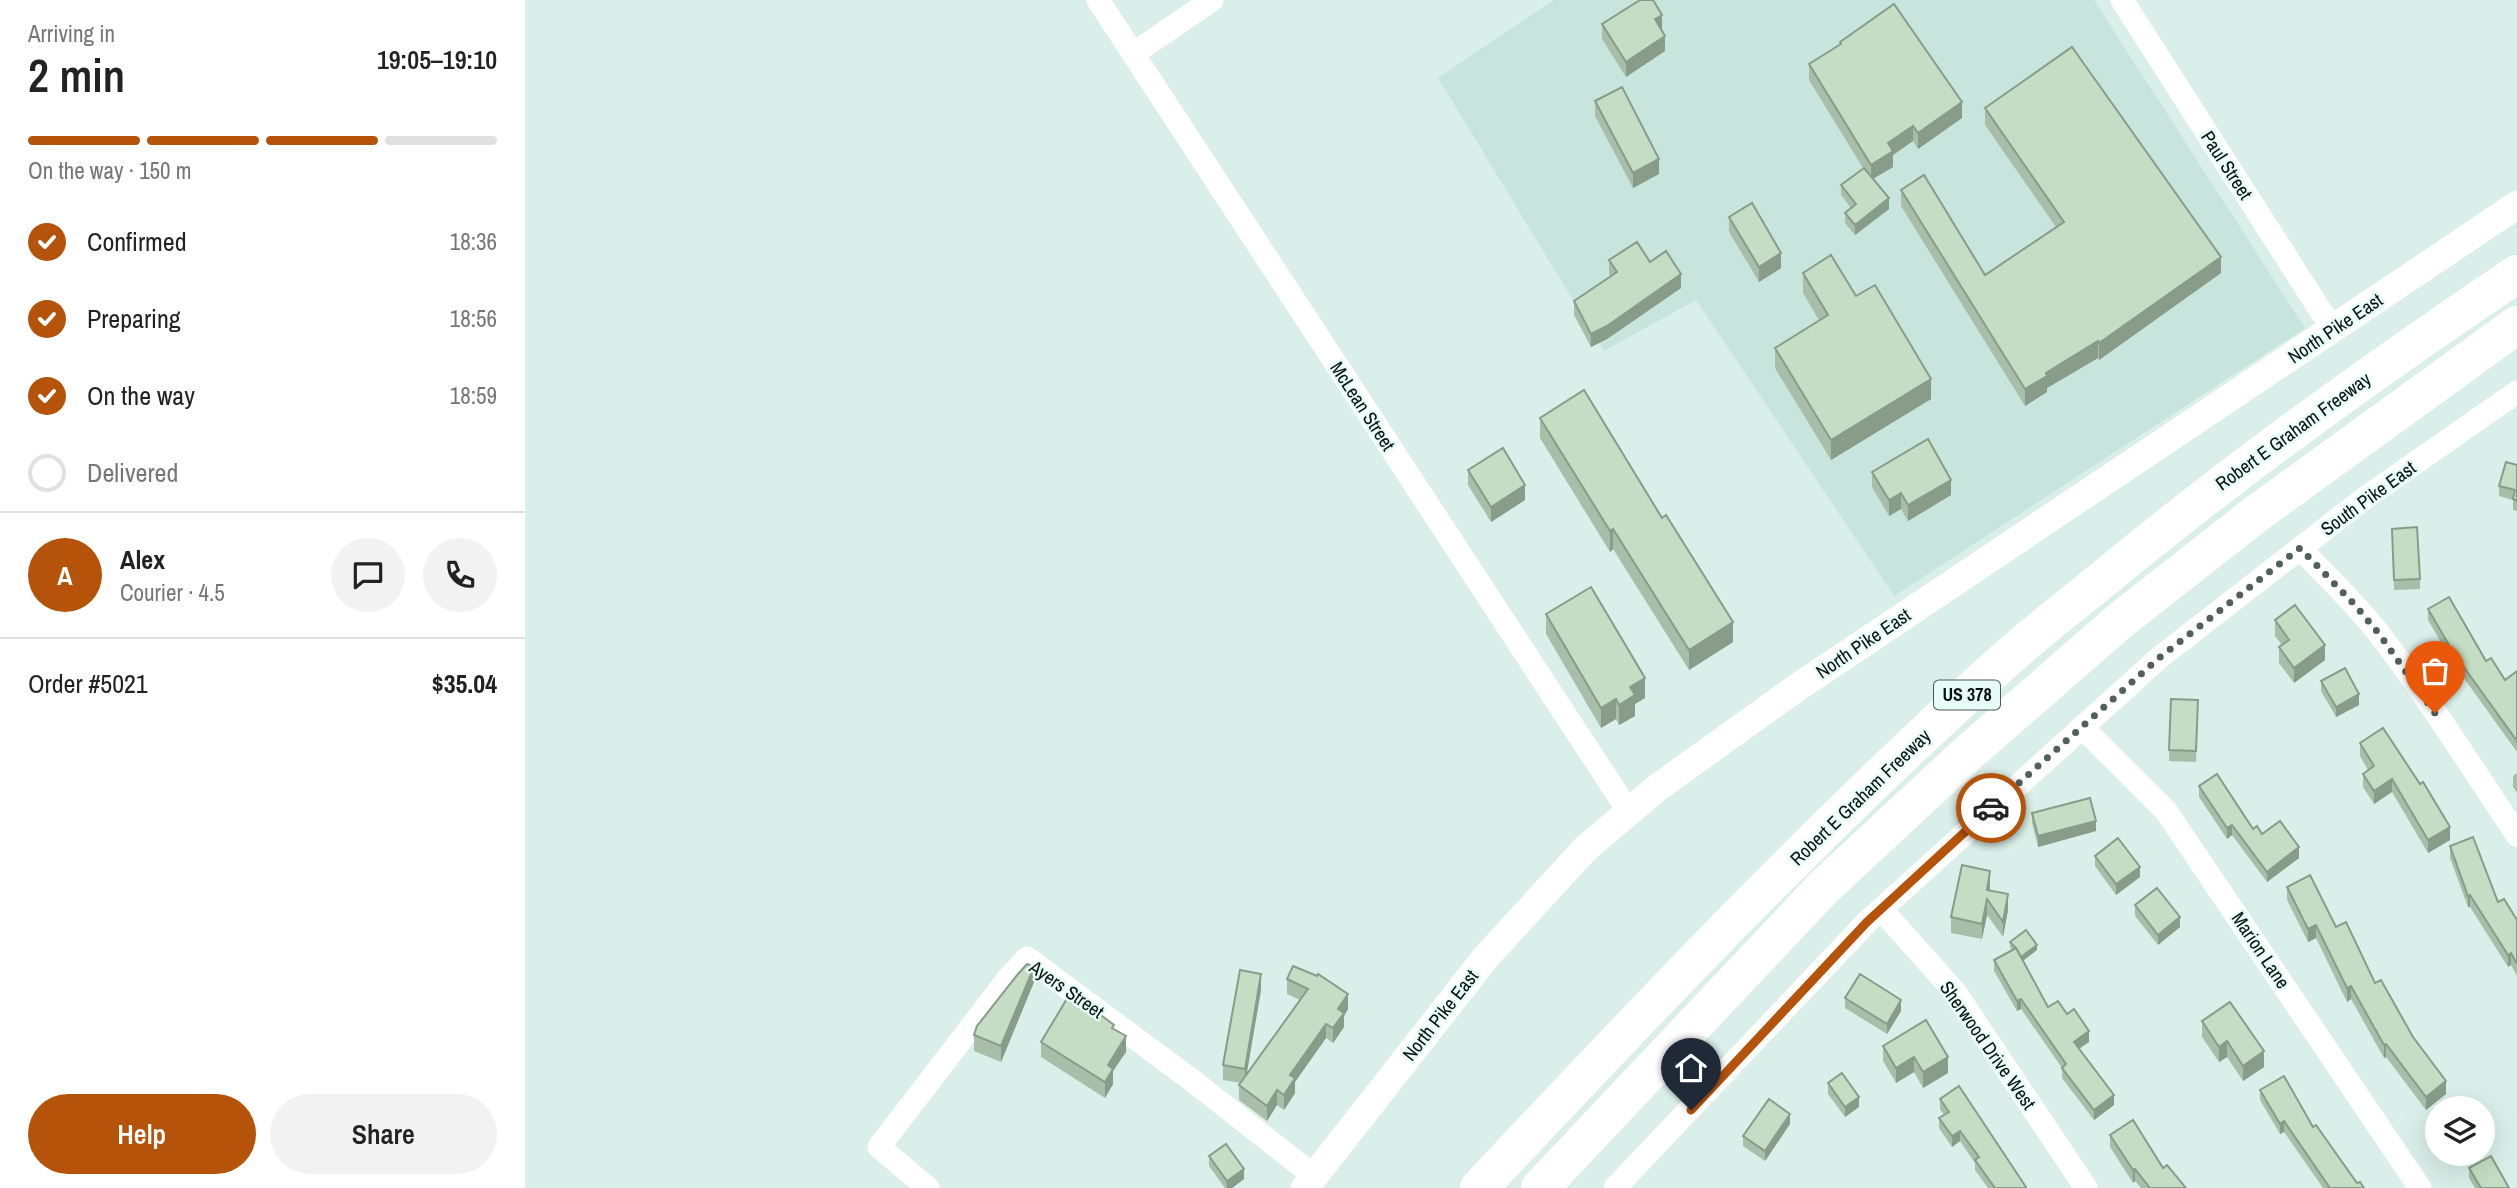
<!DOCTYPE html>
<html lang="en">
<head>
<meta charset="utf-8">
<style>
	:root { --surface:#fff; --page:#f2f2f2; --text:#222; --muted:#767676; --line:#e0e0e0; --accent:#b45309 }
	body { margin:0; font-family:"Archivo Narrow",sans-serif; background:var(--page); color:var(--text); height:100vh; display:flex; flex-direction:column; font-size:26px; white-space:nowrap }
	* { box-sizing:border-box; margin:0 }
	p { font-size:23px; color:var(--muted) }
	.icon { flex:none; width:38px; height:38px; fill:none; stroke:currentColor; stroke-width:2; stroke-linecap:round; stroke-linejoin:round }
	.map { position:relative; flex:1; overflow:hidden }
	.details { display:flex; flex-direction:column; background:var(--surface); width:525px }
	.details>* { flex:none }
	.fabs { position:absolute; left:1900px; top:1096px; display:grid; gap:14px }
	.fabs a { display:grid; place-items:center; width:70px; height:70px; border-radius:50%; background:var(--surface); box-shadow:0 7px 28px #0002; font-size:35px }
	.pin { position:absolute; display:grid; place-items:center; width:60px; height:60px; color:#fff; margin:-72px -30px; border-radius:50% 50% 50% 0; rotate:-45deg; box-shadow:0 0 7px #0007 }
	.pin .icon { rotate:45deg }
	.courier { position:absolute; display:grid; place-items:center; width:70px; height:70px; margin:-35px; border:5px solid #b45309; border-radius:50%; background:#fff; color:#222; box-shadow:0 2px 9px #0007 }
	.overview em { font-style:normal; font-weight:600 }
	.overview div { display:flex; flex-direction:column-reverse }
	.overview { display:flex; align-items:center; justify-content:space-between; height:119px; padding:0 28px }
	h1 { font-size:46px; font-weight:600; line-height:52px }
	.bar { display:grid; grid-template-columns:repeat(4,1fr); gap:10px 7px; align-content:center; height:84px; padding:0 28px }
	.bar i { height:9px; border-radius:5px; background:var(--line) }
	.bar .on { background:var(--accent) }
	.bar p { grid-column:span 4 }
	.line { display:flex; align-items:center; gap:18px; padding:0 28px; border-top:2px solid var(--line) }
	.line div { flex:1 }
	.round { display:grid; place-items:center; flex:none; width:74px; height:74px; border-radius:37px; background:var(--page) }
	ol { padding:0 28px; list-style:none }
	li { display:flex; align-items:center; gap:21px; height:77px }
	li p { margin-inline-start:auto }
	li .icon { padding:7px; border-radius:50%; background:var(--accent); color:#fff; stroke-width:4 }
	li:last-child { color:var(--muted) }
	li i { width:38px; height:38px; border:4px solid var(--line); border-radius:50% }
	.primary-button { display:flex; gap:14px; margin-top:auto; padding:14px 28px }
	.primary-button a { flex:1; height:80px; border-radius:42px; background:var(--accent); color:#fff; font-size:28px; font-weight:600; line-height:80px; text-align:center }
	.primary-button a+a { background:var(--page); color:var(--text) }
	main { display:flex; flex:1; min-height:0 }
	.map>svg:first-child { display:block }
	.built { fill:#c7e5dd }
	.lines { fill:none; stroke-linecap:round; stroke-linejoin:round }
	.minor { stroke:#fff; stroke-width:23 }
	.tertiary { stroke:#fff; stroke-width:28 }
	.motorway { stroke:#fff; stroke-width:38 }
	.wall { fill:#a9bea9 }
	.shaded-wall { fill:#899b89 }
	.building { fill:#c4ddc4; stroke:#899b89; stroke-width:2 }
	.done { stroke:#535f5c; stroke-width:7; stroke-dasharray:0 12.6 }
	.route { stroke:#b45309; stroke-width:9 }
	.labels { text-anchor:middle; stroke-width:5; stroke-linejoin:round; paint-order:stroke }
	.shield { fill:#e7fcf6; stroke:#4c5855; stroke-width:2 }
	.shield-label { font-size:18px; font-weight:bold; fill:#0a1210 }
	.street-label { font-size:19px; fill:#0a1210; stroke:#e7fcf6 }
</style>
</head>
<body>
<main>
<section class="details">
<div class="overview"><div><h1>2 min</h1><p>Arriving in</p></div><em>19:05–19:10</em></div>
<div class="bar"><i class="on"></i><i class="on"></i><i class="on"></i><i></i><p>On the way · 150 m</p></div>
<ol>
<li><svg class="icon" aria-label="check" viewBox="0 0 24 24"><path d="M5 12l5 5 9-10"/></svg>Confirmed<p>18:36</p></li>
<li><svg class="icon" aria-label="check" viewBox="0 0 24 24"><path d="M5 12l5 5 9-10"/></svg>Preparing<p>18:56</p></li>
<li><svg class="icon" aria-label="check" viewBox="0 0 24 24"><path d="M5 12l5 5 9-10"/></svg>On the way<p>18:59</p></li>
<li><i></i>Delivered</li>
</ol>
<div class="line" style="height:126px"><b class="round" style="background:var(--accent);color:#fff">A</b><div><b>Alex</b><p>Courier · 4.5</p></div><a class="round"><svg class="icon" aria-label="chat" viewBox="0 0 24 24"><path d="M4 5h16v11H9l-5 4z"/></svg></a><a class="round"><svg class="icon" aria-label="phone" viewBox="0 0 24 24"><path d="M5 4h4l2 5-3 2q2 4 5 5l2-3 5 2v4C11 20 4 13 5 4z"/></svg></a></div>
<div class="line" style="height:91px"><div>Order #5021</div><b>$35.04</b></div>
<div class="primary-button"><a>Help</a><a>Share</a></div>
</section>
<div class="map">
<svg width="1992" height="1188" viewBox="0 0 1992 1188">
	<rect width="100%" height="100%" fill="#daefe9"/>
	<!-- built -->
	<polygon class="built" points="1029,0 1569,0 1780,328 1369,596 1171,300 1079,351 913,78"/>
	<g class="lines">
		<!-- minor -->
		<g class="minor">
			<polyline points="573,0 1104,812"/>
			<polyline points="1597,0 1797,313 1810,328"/>
			<polyline points="608,54 687,0"/>
			<path d="M 1775,548 C 1802,577 1831,604 1855,635 C 1904,699 1947,768 1992,835"/>
			<polyline points="1557,727 1641,811 1895,1188"/>
			<polyline points="1356,909 1430,992 1561,1188"/>
			<polyline points="403,1188 354,1147 482,980 502,958 668,1081 789,1176"/>
			<polyline points="1090,1188 1342,922 1634,658 1840,498 1992,392"/>
		</g>
		<!-- tertiary -->
		<polyline class="tertiary" points="780,1188 961,957 1060,849 1132,788 1270,689 1992,205"/>
		<!-- motorway -->
		<g class="motorway">
			<path d="M 954,1188 C 1124,1007 1295,826 1480,660 C 1511,632 1545,606 1577,580 C 1710,470 1849,370 1992,274"/>
			<polyline points="1015,1188 1298,888 1442,754 1597,619 1731,514 1992,325"/>
		</g>
	</g>
	<!-- wall -->
	<g class="wall">
		<polygon points="1077,24 1137,30 1140,51 1101,77 1077,39"/>
		<polygon points="1315,42 1437,118 1393,149 1388,141 1368,155 1368,167 1348,179 1364,209 1330,235 1320,223 1320,213 1326,208 1316,195 1316,185 1338,168 1284,80 1284,64 1315,45"/>
		<polygon points="1070,101 1134,174 1108,188 1070,116"/>
		<polygon points="1460,108 1696,273 1574,360 1573,358 1522,388 1522,392 1500,406 1376,206 1376,190 1460,275 1531,227 1460,125"/>
		<polygon points="1204,217 1256,268 1234,282 1204,232"/>
		<polygon points="1084,260 1125,262 1156,288 1082,339 1066,347 1049,315 1049,301 1086,276 1084,274"/>
		<polygon points="1278,273 1331,296 1406,399 1306,460 1250,368 1250,348 1294,320 1278,293"/>
		<polygon points="1015,418 1208,642 1164,670 1088,549 1085,552 1015,438"/>
		<polygon points="1992,465 1992,511 1988,510 1988,500 1974,496 1974,486"/>
		<polygon points="943,470 1000,500 966,522 943,485"/>
		<polygon points="1347,472 1426,495 1383,521 1376,509 1364,516 1347,487"/>
		<polygon points="1867,539 1895,579 1895,589 1869,590"/>
		<polygon points="1903,609 1980,680 1992,671 1992,752 1928,663 1903,620"/>
		<polygon points="1021,614 1120,698 1110,704 1110,716 1094,725 1091,719 1076,728 1021,634"/>
		<polygon points="1750,620 1800,660 1769,683 1754,663 1754,647 1757,645 1750,636"/>
		<polygon points="1796,681 1834,705 1811,717 1796,691"/>
		<polygon points="1646,699 1673,710 1671,762 1644,761"/>
		<polygon points="1835,743 1925,840 1903,853 1867,792 1849,804 1838,787 1838,774 1843,770 1835,756"/>
		<polygon points="1992,773 1992,793 1988,787 1988,776"/>
		<polygon points="1674,786 1728,829 1774,858 1742,882 1707,835 1702,839 1674,797"/>
		<polygon points="1507,813 1571,831 1513,847 1507,823"/>
		<polygon points="1925,846 1973,902 1992,920 1992,976 1986,965 1983,967 1945,907 1943,907 1925,858"/>
		<polygon points="1570,856 1615,877 1591,895 1570,866"/>
		<polygon points="1465,886 1465,890 1483,910 1478,937 1462,915 1457,939 1426,933 1426,917"/>
		<polygon points="1762,887 1811,927 1850,983 1921,1094 1901,1110 1861,1057 1859,1058 1826,999 1822,1002 1791,938 1783,942 1762,900"/>
		<polygon points="1610,905 1655,927 1633,945 1610,916"/>
		<polygon points="1485,942 1512,950 1498,961 1523,1007 1542,1014 1564,1042 1554,1049 1589,1105 1569,1120 1537,1078 1537,1068 1496,1009 1492,1011 1469,971 1469,960 1487,950 1485,947"/>
		<polygon points="768,966 823,1009 819,1016 819,1027 808,1043 801,1038 770,1082 770,1093 759,1110 752,1105 742,1121 714,1100 714,1085 716,1083 698,1080 698,1065 736,990 721,1075 775,1000 762,994 762,979"/>
		<polygon points="509,982 476,1062 449,1051 449,1035"/>
		<polygon points="1320,998 1376,1011 1362,1034 1320,1008"/>
		<polygon points="1401,1020 1423,1073 1398,1088 1389,1072 1371,1083 1358,1061 1358,1046"/>
		<polygon points="1677,1021 1739,1067 1718,1081 1702,1057 1694,1062 1677,1037"/>
		<polygon points="589,1029 601,1052 588,1071 588,1084 580,1098 516,1057 516,1042"/>
		<polygon points="1303,1083 1334,1107 1320,1117 1303,1094"/>
		<polygon points="1735,1090 1788,1127 1832,1183 1839,1188 1798,1188 1759,1132 1755,1134 1735,1100"/>
		<polygon points="1415,1099 1501,1188 1463,1188 1450,1170 1450,1163 1435,1141 1427,1147 1414,1128 1414,1118 1419,1115 1415,1109"/>
		<polygon points="1265,1124 1240,1161 1218,1146 1218,1136"/>
		<polygon points="1585,1135 1638,1168 1661,1188 1616,1188 1610,1181 1608,1183 1585,1147"/>
		<polygon points="684,1156 719,1179 707,1188 700,1188 684,1166"/>
		<polygon points="1944,1168 1984,1188 1950,1188 1944,1178"/>
	</g>
	<!-- shaded-wall -->
	<g class="shaded-wall">
		<polygon points="1137,15 1137,30 1130,19"/>
		<polygon points="1140,36 1140,51 1101,77 1101,62"/>
		<polygon points="1437,102 1437,118 1393,149 1393,133"/>
		<polygon points="1388,126 1388,141 1368,155 1368,167 1346,180 1346,165 1363,143"/>
		<polygon points="1134,159 1134,174 1108,188 1108,173"/>
		<polygon points="1364,198 1364,209 1330,235 1330,225"/>
		<polygon points="1256,253 1256,268 1234,282 1234,267"/>
		<polygon points="1696,257 1696,273 1574,360 1574,343"/>
		<polygon points="1156,274 1156,288 1082,339 1066,347 1066,334"/>
		<polygon points="1573,341 1573,358 1522,388 1522,392 1500,406 1500,389 1521,373"/>
		<polygon points="1406,379 1406,399 1306,460 1306,440"/>
		<polygon points="1426,480 1426,495 1383,521 1383,505"/>
		<polygon points="1000,485 1000,500 966,522 966,507"/>
		<polygon points="1376,493 1376,509 1364,516 1364,500"/>
		<polygon points="1088,529 1088,549 1085,552 1085,531"/>
		<polygon points="1208,622 1208,642 1164,670 1164,650"/>
		<polygon points="1800,645 1800,660 1769,683 1769,668"/>
		<polygon points="1120,678 1120,698 1110,704 1110,716 1094,725 1094,705 1105,687"/>
		<polygon points="1834,694 1834,705 1811,717 1811,707"/>
		<polygon points="1091,699 1091,719 1076,728 1076,708"/>
		<polygon points="1867,779 1867,792 1849,804 1849,791"/>
		<polygon points="1571,821 1571,831 1513,847 1513,836"/>
		<polygon points="1707,825 1707,835 1702,839 1702,828"/>
		<polygon points="1925,827 1925,840 1903,853 1903,840"/>
		<polygon points="1774,847 1774,858 1742,882 1742,872"/>
		<polygon points="1615,867 1615,877 1591,895 1591,884"/>
		<polygon points="1465,871 1465,886 1463,900 1462,899 1462,915 1457,939 1457,924"/>
		<polygon points="1483,894 1483,910 1478,937 1478,922"/>
		<polygon points="1945,895 1945,907 1943,907 1943,896"/>
		<polygon points="1655,917 1655,927 1633,945 1633,935"/>
		<polygon points="1791,925 1791,938 1783,942 1783,929"/>
		<polygon points="1512,945 1512,950 1496,962 1496,957"/>
		<polygon points="1986,953 1986,965 1983,967 1983,955"/>
		<polygon points="509,967 509,982 476,1062 476,1046"/>
		<polygon points="736,974 736,990 720,1084 720,1069"/>
		<polygon points="1826,986 1826,999 1822,1002 1822,988"/>
		<polygon points="823,994 823,1009 819,1016 819,1027 808,1043 808,1028 813,1009"/>
		<polygon points="1496,999 1496,1009 1492,1011 1492,1001"/>
		<polygon points="1376,1000 1376,1011 1362,1034 1362,1024"/>
		<polygon points="801,1024 801,1038 770,1082 770,1093 759,1110 759,1095 765,1075"/>
		<polygon points="1564,1031 1564,1042 1549,1052 1549,1042"/>
		<polygon points="601,1036 601,1052 588,1071 588,1084 580,1098 580,1082 583,1065"/>
		<polygon points="1702,1041 1702,1057 1694,1062 1694,1047"/>
		<polygon points="1861,1044 1861,1057 1859,1058 1859,1045"/>
		<polygon points="1739,1051 1739,1067 1718,1081 1718,1066"/>
		<polygon points="1389,1057 1389,1072 1371,1083 1371,1068"/>
		<polygon points="1423,1057 1423,1073 1398,1088 1398,1072"/>
		<polygon points="1921,1081 1921,1094 1901,1110 1901,1097"/>
		<polygon points="752,1090 752,1105 742,1121 742,1106"/>
		<polygon points="1589,1095 1589,1105 1569,1120 1569,1110"/>
		<polygon points="1334,1097 1334,1107 1320,1117 1320,1107"/>
		<polygon points="1265,1114 1265,1124 1240,1161 1240,1151"/>
		<polygon points="1759,1121 1759,1132 1755,1134 1755,1124"/>
		<polygon points="1435,1131 1435,1141 1427,1147 1427,1136"/>
		<polygon points="719,1169 719,1179 707,1188 702,1188 702,1181"/>
		<polygon points="1610,1169 1610,1181 1608,1183 1608,1170"/>
	</g>
	<!-- building -->
	<g class="building">
		<polygon points="1115,0 1128,0 1137,15 1130,19 1140,36 1101,62 1077,24"/>
		<polygon points="1369,4 1437,102 1393,133 1388,126 1363,143 1368,151 1346,165 1284,64 1316,44 1315,42"/>
		<polygon points="1547,47 1696,257 1574,343 1573,341 1521,373 1522,376 1500,389 1376,190 1399,175 1460,275 1539,222 1460,108"/>
		<polygon points="1097,87 1134,159 1108,173 1070,101"/>
		<polygon points="1339,168 1364,198 1330,225 1320,213 1331,204 1316,185"/>
		<polygon points="1227,203 1256,253 1234,267 1204,217"/>
		<polygon points="1112,242 1125,262 1141,251 1156,274 1082,326 1066,334 1049,301 1092,272 1084,260"/>
		<polygon points="1306,255 1331,296 1350,285 1406,379 1306,440 1250,348 1303,315 1278,273"/>
		<polygon points="1059,390 1137,518 1141,515 1208,622 1164,650 1088,529 1085,531 1015,418"/>
		<polygon points="1403,439 1426,480 1383,505 1376,493 1364,500 1347,472"/>
		<polygon points="978,448 1000,485 966,507 943,470"/>
		<polygon points="1981,462 1992,465 1992,501 1988,499 1990,490 1974,486"/>
		<polygon points="1892,527 1895,579 1869,580 1867,529"/>
		<polygon points="1066,587 1120,678 1105,687 1110,695 1094,705 1091,699 1076,708 1021,614"/>
		<polygon points="1924,597 1961,661 1966,658 1980,680 1992,671 1992,741 1928,652 1903,609"/>
		<polygon points="1770,605 1800,645 1769,668 1754,647 1764,640 1750,620"/>
		<polygon points="1820,668 1834,694 1811,707 1796,681"/>
		<polygon points="1646,699 1673,700 1671,751 1644,750"/>
		<polygon points="1858,728 1895,784 1898,782 1925,827 1903,840 1867,779 1849,791 1838,774 1849,766 1835,743"/>
		<polygon points="1692,774 1728,829 1732,826 1737,834 1755,821 1774,847 1742,872 1707,825 1702,828 1674,786"/>
		<polygon points="1565,798 1571,821 1513,836 1507,813"/>
		<polygon points="1948,837 1973,902 1979,899 1992,920 1992,964 1986,953 1983,955 1945,895 1943,896 1925,846"/>
		<polygon points="1593,838 1615,867 1591,884 1570,856"/>
		<polygon points="1437,865 1465,871 1462,890 1483,894 1478,922 1462,899 1457,924 1426,917"/>
		<polygon points="1785,875 1811,927 1821,922 1850,983 1856,980 1888,1037 1921,1081 1901,1097 1861,1044 1859,1045 1826,986 1822,988 1791,925 1783,929 1762,887"/>
		<polygon points="1632,888 1655,917 1633,935 1610,905"/>
		<polygon points="1501,930 1512,945 1496,957 1491,948 1485,942"/>
		<polygon points="1491,948 1523,1007 1533,1001 1542,1014 1549,1009 1564,1031 1549,1042 1589,1095 1569,1110 1537,1068 1541,1064 1496,999 1492,1001 1469,960"/>
		<polygon points="502,964 509,967 476,1046 449,1035 452,1026 493,974"/>
		<polygon points="768,966 792,976 793,974 823,994 813,1009 819,1013 808,1028 801,1024 765,1075 770,1078 759,1095 752,1090 742,1106 714,1085 783,989 762,979"/>
		<polygon points="715,970 736,974 720,1069 698,1065"/>
		<polygon points="1335,974 1376,1000 1362,1024 1320,998"/>
		<polygon points="543,997 568,1013 569,1010 589,1025 587,1028 601,1036 583,1065 588,1069 580,1082 516,1042"/>
		<polygon points="1705,1002 1739,1051 1718,1066 1702,1041 1694,1047 1677,1021"/>
		<polygon points="1401,1020 1423,1057 1398,1072 1389,1057 1371,1068 1358,1046"/>
		<polygon points="1317,1073 1334,1097 1320,1107 1303,1083"/>
		<polygon points="1759,1076 1788,1127 1791,1125 1832,1183 1835,1182 1839,1188 1805,1188 1759,1121 1755,1124 1735,1090"/>
		<polygon points="1434,1086 1501,1187 1499,1188 1470,1188 1450,1160 1454,1157 1435,1131 1427,1136 1414,1118 1424,1112 1415,1099"/>
		<polygon points="1244,1099 1265,1114 1240,1151 1218,1136"/>
		<polygon points="1608,1120 1638,1168 1642,1165 1661,1188 1625,1188 1610,1169 1608,1170 1585,1135"/>
		<polygon points="701,1144 719,1169 702,1181 684,1156"/>
		<polygon points="1966,1156 1984,1188 1956,1188 1944,1168"/>
	</g>
	<g class="lines">
		<!-- done -->
		<polyline class="done" points="1466,808 1634,658 1775,548 1830,605 1855,635 1910,713"/>
		<!-- route -->
		<polyline class="route" points="1166,1110 1342,922 1466,808"/>
	</g>
	<g class="labels">
		<!-- shield labels -->
		<rect class="shield" x="1409" y="680.5" width="66" height="29" rx="5"/>
		<g class="shield-label">
			<text x="1442" y="701">US 378</text>
		</g>
		<!-- street labels -->
		<g class="street-label">
			<text transform="translate(1702 165) rotate(57)" y="7">Paul Street</text>
			<text transform="translate(1810 328) rotate(-34)" y="7">North Pike East</text>
			<text transform="translate(838 406) rotate(57)" y="7">McLean Street</text>
			<text transform="translate(1768 431) rotate(-36)" y="7">Robert E Graham Freeway</text>
			<text transform="translate(1843 498) rotate(-36)" y="7">South Pike East</text>
			<text transform="translate(1338 643) rotate(-34)" y="7">North Pike East</text>
			<text transform="translate(1335 797) rotate(-44)" y="7">Robert E Graham Freeway</text>
			<text transform="translate(1736 950) rotate(56)" y="7">Marion Lane</text>
			<text transform="translate(542 989) rotate(35)" y="7">Ayers Street</text>
			<text transform="translate(915 1015) rotate(-52)" y="7">North Pike East</text>
			<text transform="translate(1463 1045) rotate(55)" y="7">Sherwood Drive West</text>
		</g>
	</g>
</svg>
<div class="fabs">
<a><svg class="icon" aria-label="layers" viewBox="0 0 24 24"><path d="M12 4l9 5-9 5-9-5zM3 14l9 5 9-5"/></svg></a>
</div>
<div class="pin" style="left:1910px;top:713px;background:#ea580c"><svg class="icon" aria-label="bag" viewBox="0 0 24 24"><path d="M5 8h14l-1 12H6zM9 8a3 3 0 0 1 6 0"/></svg></div>
<div class="pin" style="left:1166px;top:1110px;background:#1f2937"><svg class="icon" aria-label="home" viewBox="0 0 24 24"><path d="M3 11l9-7 9 7M6 9v11h12V9"/></svg></div>
<div class="courier" style="left:1466px;top:808px"><svg class="icon" aria-label="car" viewBox="0 0 24 24"><path d="M5 17H2v-5l4-1 3-4h7l3 4 3 1v5h-3M9 17h6M6 11h13"/><circle cx="7" cy="17" r="2"/><circle cx="17" cy="17" r="2"/></svg></div>
</div>
</main>
</body>
</html>
